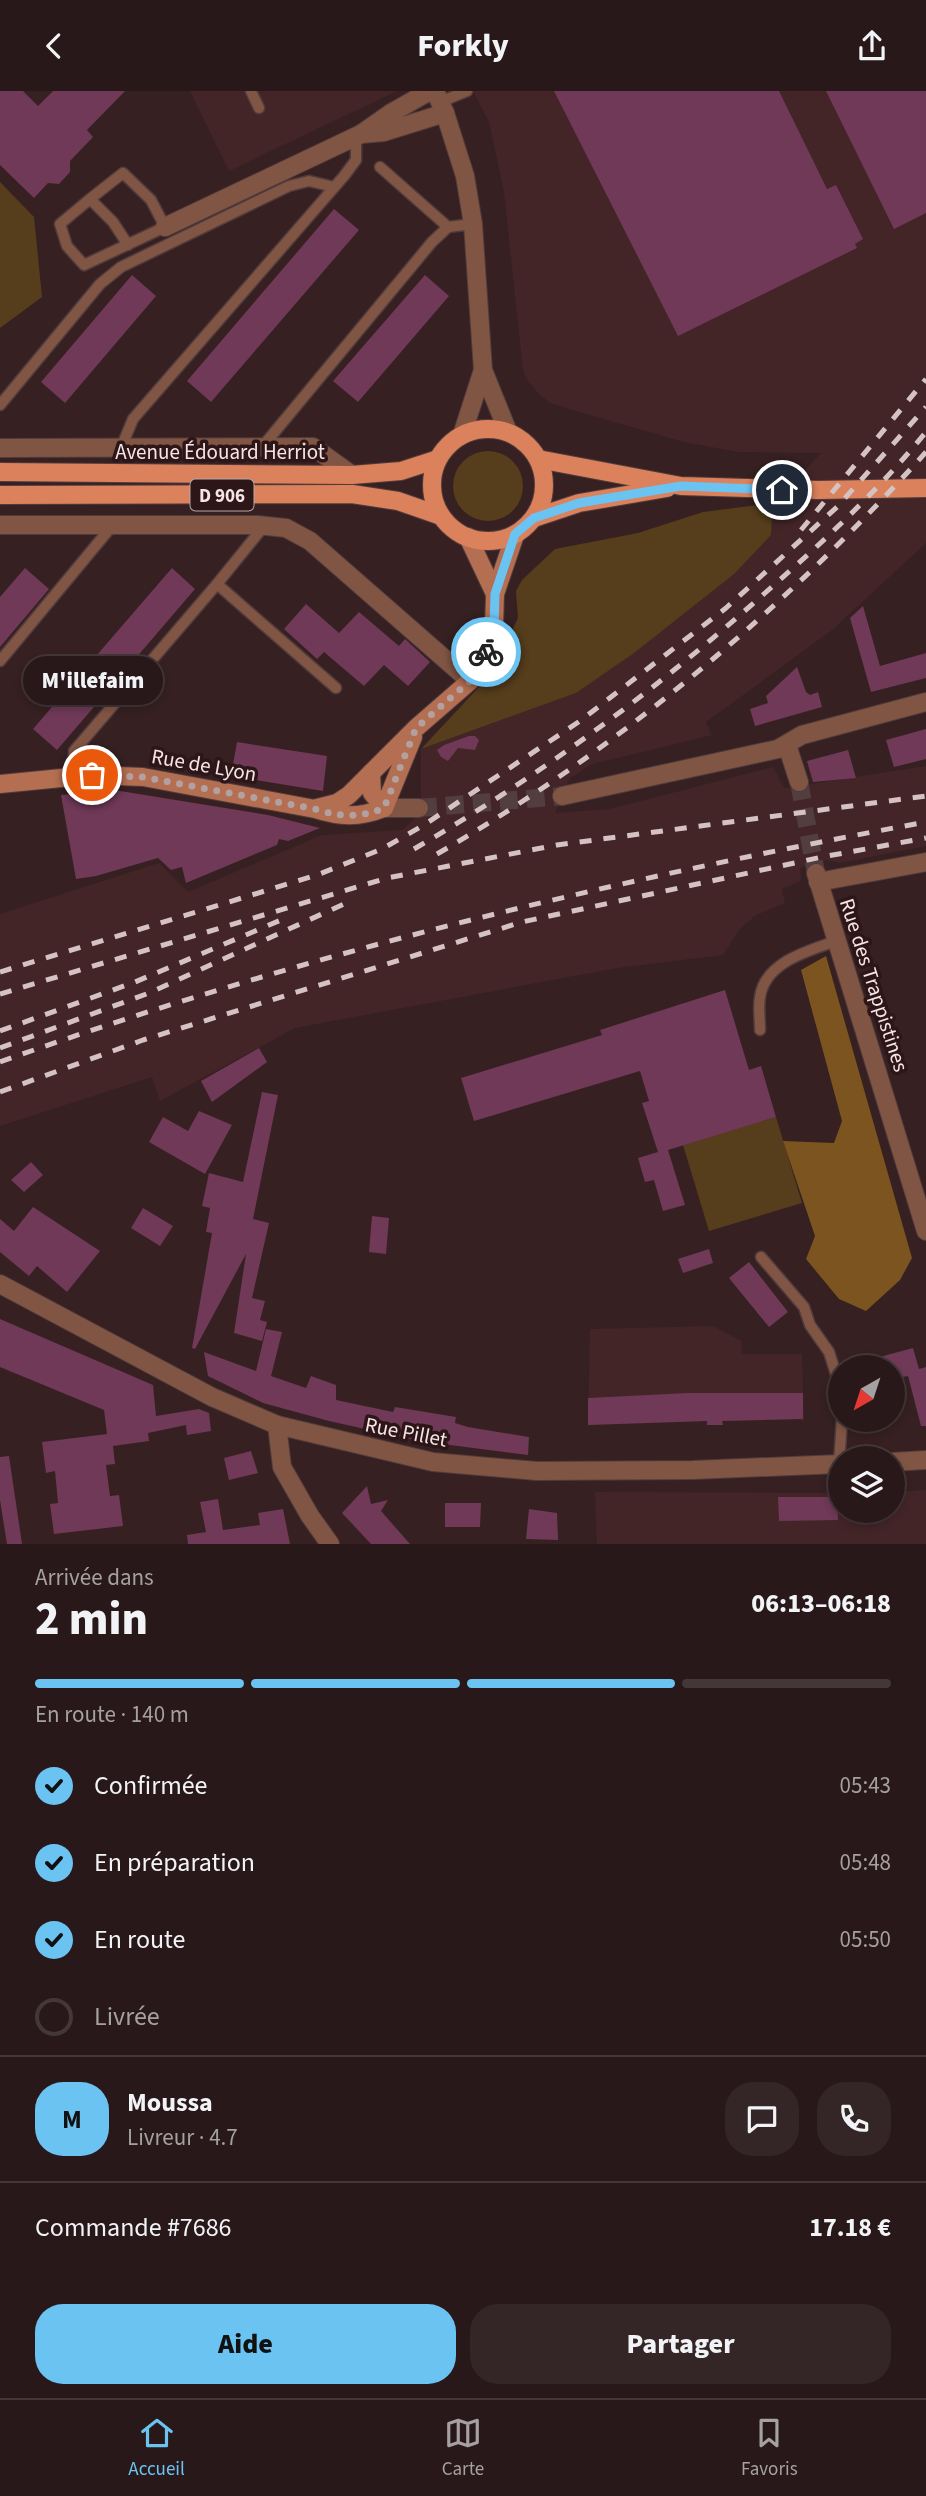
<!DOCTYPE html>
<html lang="fr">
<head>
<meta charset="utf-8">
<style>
	:root { --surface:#281819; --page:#342526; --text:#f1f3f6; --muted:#a5a0a2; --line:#443738; --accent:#6bc3f2 }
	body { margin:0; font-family:"Source Sans 3",sans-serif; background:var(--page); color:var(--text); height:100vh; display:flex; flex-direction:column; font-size:26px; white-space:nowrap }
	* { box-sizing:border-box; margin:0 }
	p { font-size:23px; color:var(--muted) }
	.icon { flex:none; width:38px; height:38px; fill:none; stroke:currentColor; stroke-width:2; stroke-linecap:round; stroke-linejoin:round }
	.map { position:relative; height:1453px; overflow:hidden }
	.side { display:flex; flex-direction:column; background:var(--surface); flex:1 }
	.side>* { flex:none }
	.needle { width:46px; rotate:219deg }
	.fabs { position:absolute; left:828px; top:1264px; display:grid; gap:14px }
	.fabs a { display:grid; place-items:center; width:77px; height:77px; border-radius:50%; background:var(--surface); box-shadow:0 4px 10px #0003,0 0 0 2px var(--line); font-size:35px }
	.pin { position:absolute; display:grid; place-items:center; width:60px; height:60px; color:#fff; margin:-30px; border:4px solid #fff; border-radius:50%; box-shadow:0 2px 7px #0007 }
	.courier { position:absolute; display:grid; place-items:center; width:70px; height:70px; margin:-35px; border:5px solid #6bc3f2; border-radius:50%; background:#fff; color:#222; box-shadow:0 2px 9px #0007 }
	.bubble { position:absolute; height:49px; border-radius:24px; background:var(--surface); box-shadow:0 4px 10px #0003,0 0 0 2px var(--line); font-size:23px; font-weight:800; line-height:49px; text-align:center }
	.head em { font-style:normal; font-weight:800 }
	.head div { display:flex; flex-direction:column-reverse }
	.head { display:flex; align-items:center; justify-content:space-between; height:119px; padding:0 35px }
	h1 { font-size:46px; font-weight:800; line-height:52px }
	.bar { display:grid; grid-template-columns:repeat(4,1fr); gap:10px 7px; align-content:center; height:84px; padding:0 35px }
	.bar i { height:9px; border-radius:5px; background:var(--line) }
	.bar .on { background:var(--accent) }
	.bar p { grid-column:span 4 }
	.line { display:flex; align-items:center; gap:18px; padding:0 35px; border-top:2px solid var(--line) }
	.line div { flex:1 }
	.round { display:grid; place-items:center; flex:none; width:74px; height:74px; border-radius:28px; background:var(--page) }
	ol { padding:0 35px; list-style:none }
	li { display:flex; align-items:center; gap:21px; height:77px }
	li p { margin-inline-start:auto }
	li .icon { padding:7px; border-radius:50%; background:var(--accent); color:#111; stroke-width:4 }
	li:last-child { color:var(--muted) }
	li i { width:38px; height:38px; border:4px solid var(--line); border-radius:50% }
	.button { display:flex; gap:14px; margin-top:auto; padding:14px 35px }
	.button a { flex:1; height:80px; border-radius:28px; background:var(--accent); color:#111; font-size:28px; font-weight:800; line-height:80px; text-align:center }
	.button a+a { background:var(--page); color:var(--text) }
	header { display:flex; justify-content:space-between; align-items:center; height:91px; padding:0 35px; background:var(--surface); font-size:32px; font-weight:800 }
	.menu { display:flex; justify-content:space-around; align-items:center; height:98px; border-top:2px solid var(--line); background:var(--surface); font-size:19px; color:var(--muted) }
	.menu a { display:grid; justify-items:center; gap:4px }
	.menu .on { color:var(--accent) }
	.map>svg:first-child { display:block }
	.built { fill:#432528 }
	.green { fill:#563d1c }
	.forest { fill:#7b541f }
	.building { fill:#6f3957 }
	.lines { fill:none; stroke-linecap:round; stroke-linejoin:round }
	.minor-tunnel { stroke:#533e3f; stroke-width:18; stroke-dasharray:18 9; stroke-linecap:butt }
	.service-casing { stroke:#513c3d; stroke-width:13 }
	.minor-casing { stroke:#513c3d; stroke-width:20 }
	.tertiary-casing { stroke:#513c3d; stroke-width:20 }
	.secondary-casing { stroke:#513c3d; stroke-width:20 }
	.primary-casing { stroke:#513c3d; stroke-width:20 }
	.service { stroke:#815543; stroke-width:10 }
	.minor { stroke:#815543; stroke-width:18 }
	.tertiary { stroke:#815543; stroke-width:18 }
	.secondary { stroke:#b46e51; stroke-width:18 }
	.primary { stroke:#db815b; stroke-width:18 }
	.rail { stroke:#d5c3c4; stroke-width:5; stroke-dasharray:12 12; stroke-linecap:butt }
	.done { stroke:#b3a0a1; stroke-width:7; stroke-dasharray:0 12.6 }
	.route { stroke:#6bc3f2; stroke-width:9 }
	.labels { text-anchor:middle; stroke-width:7; stroke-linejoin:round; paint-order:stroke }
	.shield { fill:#2c1618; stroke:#b9a7a8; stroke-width:2 }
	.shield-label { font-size:19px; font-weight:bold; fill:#f6e5e6 }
	.street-label { font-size:21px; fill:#f6e5e6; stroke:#2c1618 }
</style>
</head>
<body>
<header><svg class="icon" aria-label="back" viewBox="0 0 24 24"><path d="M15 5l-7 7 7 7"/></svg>Forkly<svg class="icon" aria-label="share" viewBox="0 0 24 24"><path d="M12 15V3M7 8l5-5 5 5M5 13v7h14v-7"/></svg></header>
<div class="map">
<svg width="926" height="1453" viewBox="0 0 926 1453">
	<rect width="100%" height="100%" fill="#362021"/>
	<!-- built -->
	<g class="built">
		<polygon points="190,0 397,0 229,80"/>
		<polygon points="473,0 926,0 926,452 832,539 706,631 712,644 592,673 570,687 555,722 610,718 773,676 784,697 926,675 926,755 840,772 826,769 800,777 801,790 782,798 785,812 756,824 739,839 723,864 617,877 295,937 160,1010 152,986 0,1035 0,823 159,772 188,801 322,744 402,739 417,725 421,709 421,658 576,602 771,444 773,412 821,362 738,361 684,351 576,320 550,312 538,302 528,290 523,279 504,101 489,31"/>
		<polygon points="713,1235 742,1250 741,1263 802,1263 804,1331 800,1328 723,1330 723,1334 707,1330 591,1334 588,1336 590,1238"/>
		<polygon points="926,1399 926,1453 597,1453 595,1401 840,1402 840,1419 892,1419 893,1401"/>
	</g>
	<!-- green -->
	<g class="green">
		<polygon points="0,91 34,126 42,206 0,237"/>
		<circle cx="488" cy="395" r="35"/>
		<polygon points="773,412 771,444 734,483 634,562 576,602 421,658 479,596 499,567 518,527 516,500 522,489 555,458 638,442 703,421"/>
		<polygon points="776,1026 802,1112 709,1140 683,1054"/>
	</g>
	<!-- forest -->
	<polygon class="forest" points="826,865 912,1167 900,1189 866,1220 839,1208 806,1168 815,1145 783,1050 834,1052 842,1030 801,879"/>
	<!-- building -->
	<g class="building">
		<polygon points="0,0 23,0 38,15 53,0 125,0 87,39 93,46 70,70 70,81 59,93 48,92 34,107 0,74"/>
		<polygon points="554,0 779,0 827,98 836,94 863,148 855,153 857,157 678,245"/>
		<polygon points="826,0 926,0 926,122 894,138"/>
		<polygon points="334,118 359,139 211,311 187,290"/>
		<polygon points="132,184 156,205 65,312 41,291"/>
		<polygon points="425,184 449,205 358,311 333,290"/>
		<polygon points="25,477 49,498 0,556 0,506"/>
		<polygon points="172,477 195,498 57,659 33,638"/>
		<polygon points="306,513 339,542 359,521 399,555 405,548 430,571 408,595 384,574 364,595 324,561 317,568 284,538"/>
		<polygon points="863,515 880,575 926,562 926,587 871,601 850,527"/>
		<polygon points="797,576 806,601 810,604 818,601 822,616 755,635 750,618 768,612 766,605"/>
		<polygon points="926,638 926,668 894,676 886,649"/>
		<polygon points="469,645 475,645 479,649 475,659 458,657 448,670 441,666 437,659 444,654"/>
		<polygon points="237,651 327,665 323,700 231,685"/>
		<polygon points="848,659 856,687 813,691 807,670"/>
		<polygon points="114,699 268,724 320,737 288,750 279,748 277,754 186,792 182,776 171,779 158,767 96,785 76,788 61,704"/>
		<polygon points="725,899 749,979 761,975 776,1026 668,1059 685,1114 663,1120 654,1089 645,1091 638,1067 658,1061 642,1012 649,1010 640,980 474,1030 461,987 602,944 600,939"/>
		<polygon points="259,957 267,971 212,1011 201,990"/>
		<polygon points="262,1001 278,1004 253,1128 269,1132 252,1207 265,1210 260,1229 267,1231 262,1250 234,1242 246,1163 195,1258 192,1257 212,1142 206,1141 210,1117 202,1115 209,1082 243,1091"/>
		<polygon points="199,1020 232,1034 205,1083 149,1051 163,1026 188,1040"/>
		<polygon points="31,1071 43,1084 24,1101 11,1089"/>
		<polygon points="33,1116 100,1160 67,1201 37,1175 29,1185 0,1161 0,1128 14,1140"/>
		<polygon points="143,1117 173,1135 160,1155 131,1137"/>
		<polygon points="372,1125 389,1127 386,1163 369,1161"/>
		<polygon points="709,1158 713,1172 683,1182 678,1168"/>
		<polygon points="749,1171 788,1221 769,1236 729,1187"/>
		<polygon points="0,1228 153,1294 156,1325 199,1318 209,1322 211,1340 187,1344 186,1334 148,1342 149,1350 113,1355 115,1373 106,1374 110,1405 119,1404 123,1435 54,1443 50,1413 58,1412 55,1380 46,1382 42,1351 107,1343 104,1319 0,1276"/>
		<polygon points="266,1238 282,1241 271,1285 306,1297 311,1285 336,1294 336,1309 393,1321 395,1316 456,1326 455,1332 468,1336 529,1346 528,1364 419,1350 329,1330 263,1312 208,1285 204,1261 256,1280"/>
		<polygon points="913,1257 919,1278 926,1276 926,1335 921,1335 908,1285 892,1288 892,1276 862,1276 861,1271"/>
		<polygon points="688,1302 803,1302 803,1328 722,1330 723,1334 707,1334 707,1330 588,1334 588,1307"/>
		<polygon points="251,1360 258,1382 229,1389 224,1367"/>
		<polygon points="9,1365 22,1453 7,1453 0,1409 0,1366"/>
		<polygon points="367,1395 371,1413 388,1409 381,1420 410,1453 371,1453 342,1422"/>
		<polygon points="778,1406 837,1406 838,1429 779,1430"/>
		<polygon points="218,1408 223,1439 260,1434 258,1422 283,1418 290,1453 188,1453 187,1444 206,1441 200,1411"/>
		<polygon points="445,1412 481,1412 480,1436 445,1436"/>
		<polygon points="529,1418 557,1422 558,1449 526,1448"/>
	</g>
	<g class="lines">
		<!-- minor-tunnel -->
		<g class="minor-tunnel">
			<polyline points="799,691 816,782"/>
			<polyline points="419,717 562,705"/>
		</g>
		<defs>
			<g id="service">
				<polyline points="251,0 259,17"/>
				<polyline points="440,11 467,0"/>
				<polyline points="380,76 448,136 473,133"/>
				<polyline points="90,108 123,82 151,109 165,136 84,174 67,155 60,133 90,108 113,131 128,154"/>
				<polyline points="0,314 100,193 121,176 289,95 309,90 334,96"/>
				<polyline points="263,355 432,151 448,136"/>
				<polyline points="121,357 133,328 344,85 356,69 356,45"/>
				<polyline points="217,493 264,435"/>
				<polyline points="0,570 112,435"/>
				<polyline points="73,685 74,660 217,493 336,597"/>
				<path d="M 760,939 C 760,928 758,916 760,906 C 765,871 808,860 836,850"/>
				<polyline points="761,1166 804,1216 810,1234 829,1261 836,1283 840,1315"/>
				<polyline points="839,1373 842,1328"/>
			</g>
			<g id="minor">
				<polyline points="430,0 391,22 361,43 384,41 445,22"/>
				<polyline points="435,0 445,22 465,85 473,133 483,279 508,341"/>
				<polyline points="165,136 361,43"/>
				<polyline points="462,344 483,279"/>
				<polyline points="0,357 313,356 352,384"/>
				<polyline points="0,434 257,434 286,437 310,450 470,590"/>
				<polyline points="787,654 799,691"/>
				<polyline points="562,705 778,658 802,644 926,611"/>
				<polyline points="384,717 419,717"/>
				<polyline points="816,782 926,1140"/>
				<polyline points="818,791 926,771"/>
				<polyline points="277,1334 282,1376 310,1425 330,1453"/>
			</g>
			<g id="tertiary">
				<polyline points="0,1193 212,1306 277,1334 433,1371 537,1380 693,1379 840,1373"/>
				<polyline points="892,1371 926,1369"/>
			</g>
			<g id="secondary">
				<polyline points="468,446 495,503"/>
				<polyline points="371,682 372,702 384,717"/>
				<path d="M 0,693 L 92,684 L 143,686 L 315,718 C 340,726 359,727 384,717"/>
				<polyline points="317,717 337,712 349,704 416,637 470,590 489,556 494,536 495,503 515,444"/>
				<polyline points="384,717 413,646"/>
			</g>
			<g id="primary">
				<circle cx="488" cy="394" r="56"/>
				<polyline points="538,368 681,395 818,399 926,397"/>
				<polyline points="0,381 352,384 401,380 438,368"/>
				<polyline points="0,404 352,403 398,410 441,425"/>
				<polyline points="534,427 579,412 667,397"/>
			</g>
		</defs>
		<!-- service casing -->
		<use href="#service" class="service-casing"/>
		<!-- minor casing -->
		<use href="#minor" class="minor-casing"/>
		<!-- tertiary casing -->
		<use href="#tertiary" class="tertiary-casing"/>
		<!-- secondary casing -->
		<use href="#secondary" class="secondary-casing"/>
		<!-- primary casing -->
		<use href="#primary" class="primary-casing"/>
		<!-- service -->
		<use href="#service" class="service"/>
		<!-- minor -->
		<use href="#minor" class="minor"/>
		<!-- tertiary -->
		<use href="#tertiary" class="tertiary"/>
		<!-- secondary -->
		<use href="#secondary" class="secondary"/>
		<!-- primary -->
		<use href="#primary" class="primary"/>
		<!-- rail -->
		<g class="rail">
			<polyline points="801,439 926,288"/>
			<path d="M 414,758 C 541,684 655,600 765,502 C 822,452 878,400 926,341"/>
			<path d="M 437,763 C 619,658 786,517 926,361"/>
			<polyline points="0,881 317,784 382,758 424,734 580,630 726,517 837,416 926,316"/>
			<polyline points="0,903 387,787 557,754 926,705"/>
			<polyline points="0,940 135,891 288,826"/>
			<polyline points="0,957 149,902 346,812"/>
			<path d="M 0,971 C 302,863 611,789 926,731"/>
			<polyline points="0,1001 143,949 522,831 822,766 926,747"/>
		</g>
	</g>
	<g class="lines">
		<!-- done -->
		<path class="done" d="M 92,684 L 143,686 L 315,718 C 340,726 359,727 384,717 L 416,637 L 470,590 L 486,561"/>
		<!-- route -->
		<polyline class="route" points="486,561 494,536 495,503 515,443 534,427 579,412 681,395 782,399"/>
	</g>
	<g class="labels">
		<!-- shield labels -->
		<rect class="shield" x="190.5" y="388.5" width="63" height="31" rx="5"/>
		<g class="shield-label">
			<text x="222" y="411">D 906</text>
		</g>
		<!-- street labels -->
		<g class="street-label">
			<text x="220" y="368">Avenue Édouard Herriot</text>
			<text transform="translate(204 674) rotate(10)" y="7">Rue de Lyon</text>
			<text transform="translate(874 894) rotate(72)" y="7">Rue des Trappistines</text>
			<text transform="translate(406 1341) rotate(11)" y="7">Rue Pillet</text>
		</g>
	</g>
</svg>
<div class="fabs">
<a><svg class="needle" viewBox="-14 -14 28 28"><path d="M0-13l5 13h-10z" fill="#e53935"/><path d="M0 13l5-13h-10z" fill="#a5a0a2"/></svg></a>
<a><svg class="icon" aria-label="layers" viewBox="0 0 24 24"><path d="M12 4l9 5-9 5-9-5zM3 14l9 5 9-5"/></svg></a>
</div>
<div class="pin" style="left:92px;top:684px;background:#ea580c"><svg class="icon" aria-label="bag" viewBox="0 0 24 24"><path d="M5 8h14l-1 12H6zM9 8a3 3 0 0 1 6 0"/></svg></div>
<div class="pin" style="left:782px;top:399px;background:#1f2937"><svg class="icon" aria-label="home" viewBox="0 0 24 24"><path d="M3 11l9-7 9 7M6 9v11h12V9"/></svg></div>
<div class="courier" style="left:486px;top:561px"><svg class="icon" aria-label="bike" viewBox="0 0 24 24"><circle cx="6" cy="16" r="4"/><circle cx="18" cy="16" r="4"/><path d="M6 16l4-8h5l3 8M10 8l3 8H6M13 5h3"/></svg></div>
<div class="bubble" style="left:23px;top:565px;width:140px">M'illefaim</div>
</div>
<section class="side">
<div class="head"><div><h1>2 min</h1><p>Arrivée dans</p></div><em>06:13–06:18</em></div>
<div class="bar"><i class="on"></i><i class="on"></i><i class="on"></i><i></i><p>En route · 140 m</p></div>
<ol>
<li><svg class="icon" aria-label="check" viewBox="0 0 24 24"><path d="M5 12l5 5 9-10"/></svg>Confirmée<p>05:43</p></li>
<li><svg class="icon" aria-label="check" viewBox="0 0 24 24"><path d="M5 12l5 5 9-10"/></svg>En préparation<p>05:48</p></li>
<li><svg class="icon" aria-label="check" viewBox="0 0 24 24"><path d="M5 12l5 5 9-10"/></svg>En route<p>05:50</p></li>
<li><i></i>Livrée</li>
</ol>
<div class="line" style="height:126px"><b class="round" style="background:var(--accent);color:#111">M</b><div><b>Moussa</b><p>Livreur · 4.7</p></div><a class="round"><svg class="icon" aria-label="chat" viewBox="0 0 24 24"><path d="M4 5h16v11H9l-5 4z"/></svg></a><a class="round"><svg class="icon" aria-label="phone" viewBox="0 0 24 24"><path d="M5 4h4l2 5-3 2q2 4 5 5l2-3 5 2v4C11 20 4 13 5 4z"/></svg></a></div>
<div class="line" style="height:91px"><div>Commande #7686</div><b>17.18 €</b></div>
<div class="button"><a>Aide</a><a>Partager</a></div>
</section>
<nav class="menu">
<a class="on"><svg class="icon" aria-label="home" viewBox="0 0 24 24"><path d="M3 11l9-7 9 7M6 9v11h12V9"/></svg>Accueil</a>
<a><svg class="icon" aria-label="map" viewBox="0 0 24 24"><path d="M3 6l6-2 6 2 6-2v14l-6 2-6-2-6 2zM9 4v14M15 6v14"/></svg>Carte</a>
<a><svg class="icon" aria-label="saved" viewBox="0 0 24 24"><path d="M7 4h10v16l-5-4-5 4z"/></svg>Favoris</a>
</nav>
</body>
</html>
